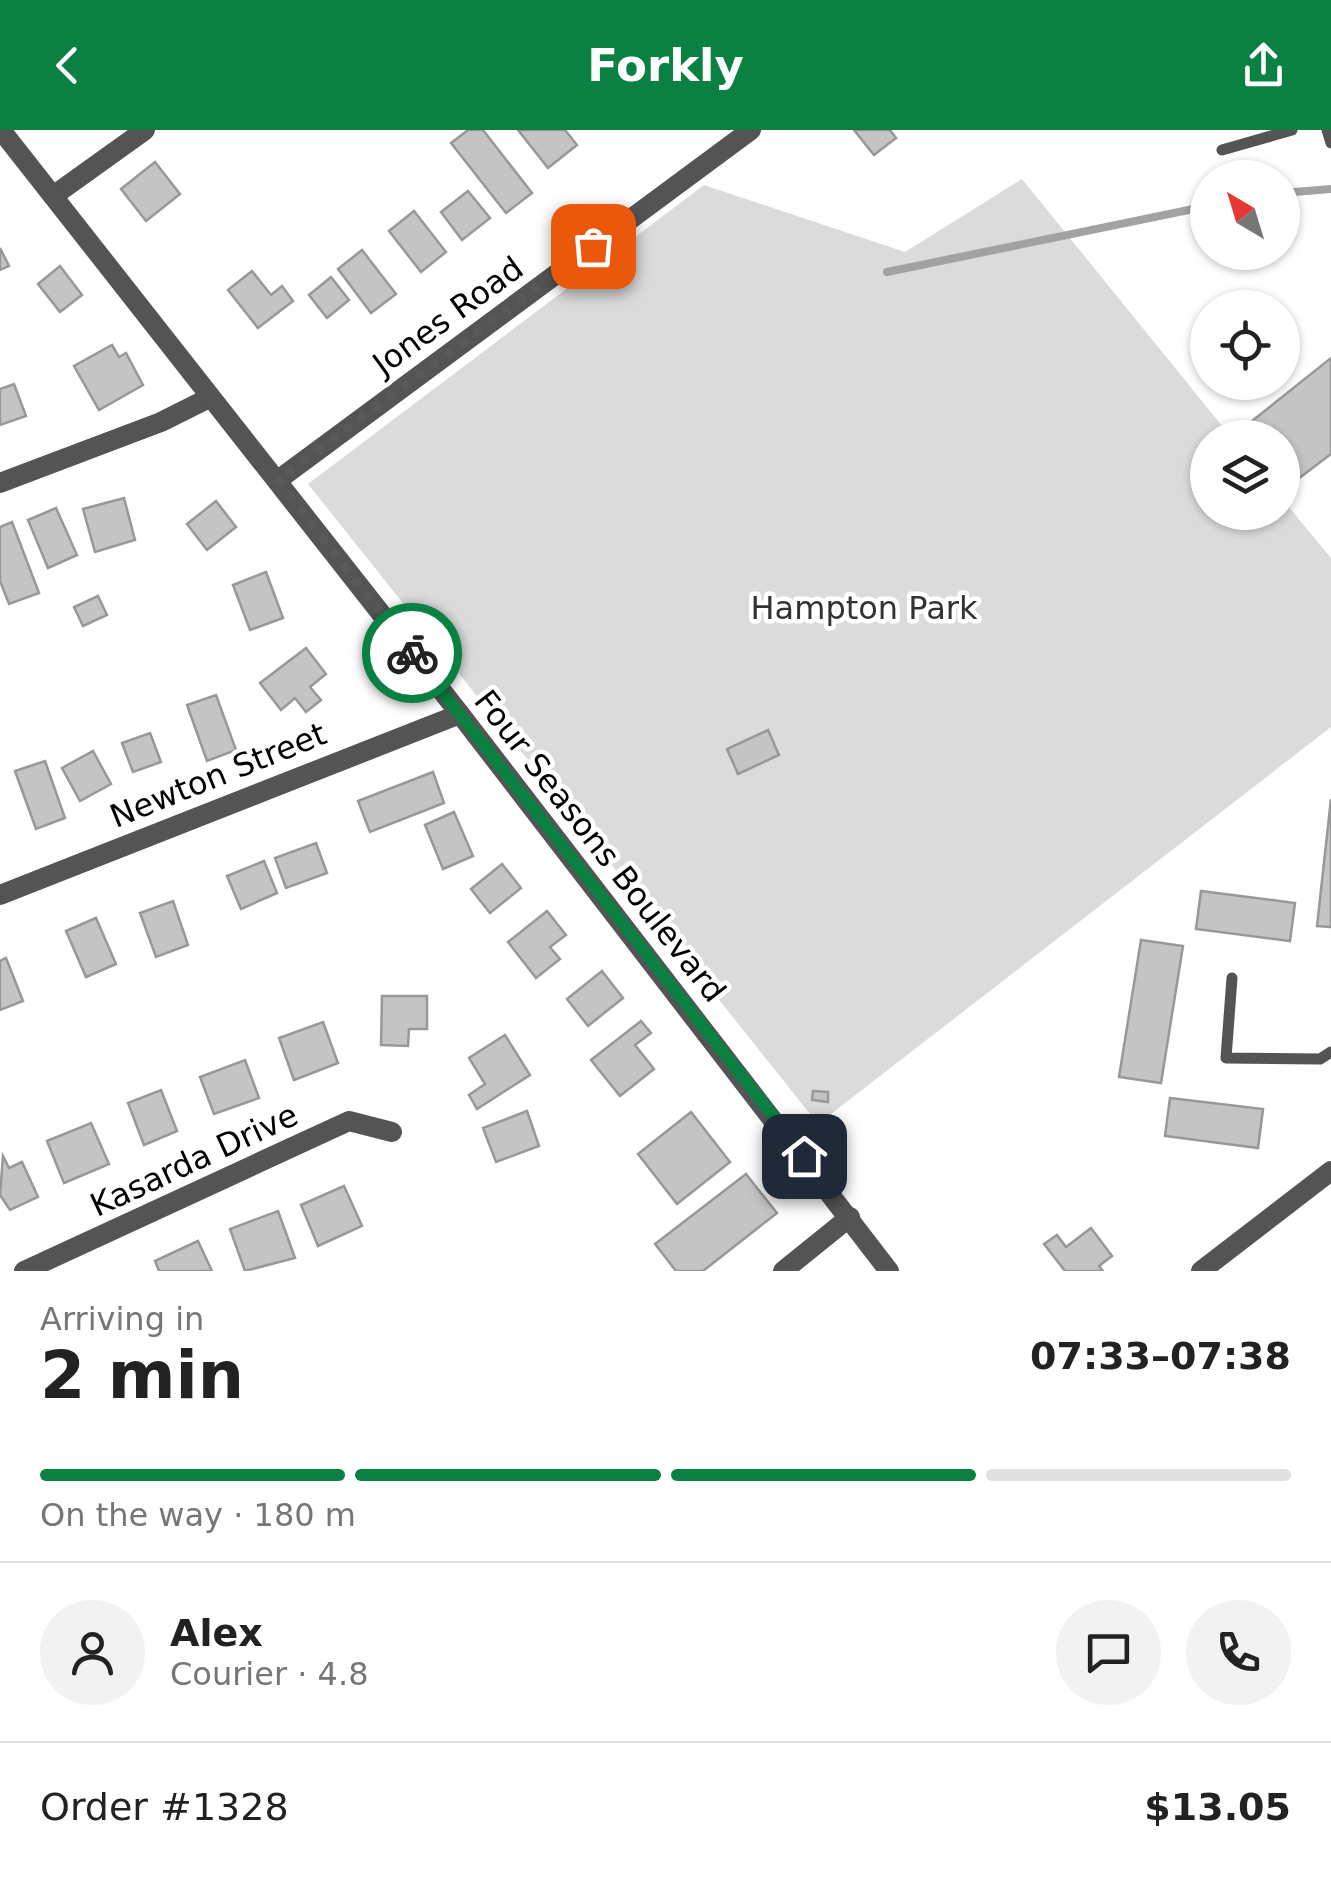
<!DOCTYPE html>
<html lang="en">
<head>
<meta charset="utf-8">
<style>
	:root { --surface:#fff; --page:#f2f2f2; --text:#222; --muted:#767676; --line:#e0e0e0; --accent:#0b8043 }
	body { margin:0; font-family:"DejaVu Sans",sans-serif; background:var(--page); color:var(--text); height:100vh; display:flex; flex-direction:column; font-size:38px; white-space:nowrap }
	* { box-sizing:border-box; margin:0 }
	p { font-size:32px; color:var(--muted) }
	.icon { flex:none; width:55px; height:55px; fill:none; stroke:currentColor; stroke-width:2; stroke-linecap:round; stroke-linejoin:round }
	.map { position:relative; height:1141px; overflow:hidden }
	.side { display:flex; flex-direction:column; background:var(--surface); flex:1 }
	.side>* { flex:none }
	.needle { width:65px; rotate:322deg }
	.controls { position:absolute; left:1190px; top:30px; display:grid; gap:20px }
	.controls a { display:grid; place-items:center; width:110px; height:110px; border-radius:50%; background:var(--surface); box-shadow:0 2px 8px #0004; font-size:50px }
	.pin { position:absolute; display:grid; place-items:center; width:85px; height:85px; color:#fff; margin:-42px; border-radius:20px; box-shadow:0 5px 15px #0006 }
	.courier { position:absolute; display:grid; place-items:center; width:100px; height:100px; margin:-50px; border:8px solid #0b8043; border-radius:50%; background:#fff; color:#222; box-shadow:0 2px 12px #0007 }
	.headline em { font-style:normal; font-weight:700 }
	.headline div { display:flex; flex-direction:column-reverse }
	.headline { display:flex; align-items:center; justify-content:space-between; height:170px; padding:0 40px }
	h1 { font-size:65px; font-weight:700; line-height:75px }
	.bar { display:grid; grid-template-columns:repeat(4,1fr); gap:15px 10px; align-content:center; height:120px; padding:0 40px }
	.bar i { height:12px; border-radius:8px; background:var(--line) }
	.bar .current { background:var(--accent) }
	.bar p { grid-column:span 4 }
	.line { display:flex; align-items:center; gap:25px; padding:0 40px; border-top:2px solid var(--line) }
	.line div { flex:1 }
	.round { display:grid; place-items:center; flex:none; width:105px; height:105px; border-radius:52px; background:var(--page) }
	header { display:flex; justify-content:space-between; align-items:center; height:130px; padding:0 40px; background:var(--accent); color:#fff; font-size:45px; font-weight:700 }
	.map>svg:first-child { display:block }
	.green { fill:#dbdbdb }
	.lines { fill:none; stroke-linecap:round; stroke-linejoin:round }
	.stream { stroke:#a2a2a2; stroke-width:8 }
	.building { fill:#c4c4c4; stroke:#989898; stroke-width:2.5 }
	.service { stroke:#545454; stroke-width:11 }
	.minor { stroke:#545454; stroke-width:20 }
	.tertiary { stroke:#545454; stroke-width:20 }
	.done { stroke:#595959; stroke-width:10; stroke-dasharray:0 18 }
	.route { stroke:#0b8043; stroke-width:12 }
	.labels { text-anchor:middle; stroke-width:9; stroke-linejoin:round; paint-order:stroke }
	.street-label { font-size:32px; fill:#000; stroke:#fff }
	.park-label { font-size:32px; fill:#323232; stroke:#fff }
</style>
</head>
<body>
<header><svg class="icon" aria-label="back" viewBox="0 0 24 24"><path d="M15 5l-7 7 7 7"/></svg>Forkly<svg class="icon" aria-label="share" viewBox="0 0 24 24"><path d="M12 15V3M7 8l5-5 5 5M5 13v7h14v-7"/></svg></header>
<div class="map">
<svg width="1331" height="1141" viewBox="0 0 1331 1141">
	<rect width="100%" height="100%" fill="#fff"/>
	<!-- green -->
	<polygon class="green" points="1022,49 1231,307 1208,308 1208,382 1282,382 1283,370 1331,428 1331,597 818,994 308,354 704,55 905,122"/>
	<g class="lines">
		<!-- stream -->
		<g class="stream">
			<polyline points="1282,63 1331,59"/>
			<polyline points="887,142 1208,76"/>
		</g>
	</g>
	<!-- building -->
	<g class="building">
		<polygon points="468,0 483,0 532,63 506,83 451,13"/>
		<polygon points="518,0 565,0 577,15 548,38"/>
		<polygon points="854,0 890,0 896,8 874,25"/>
		<polygon points="155,32 180,64 146,91 121,59"/>
		<polygon points="468,61 490,88 462,110 441,82"/>
		<polygon points="414,81 446,122 421,142 389,101"/>
		<polygon points="0,118 9,136 0,140"/>
		<polygon points="362,120 396,164 371,183 338,139"/>
		<polygon points="60,136 82,165 60,182 38,154"/>
		<polygon points="252,141 271,165 282,156 293,171 258,198 228,160"/>
		<polygon points="331,147 349,170 327,188 309,165"/>
		<polygon points="112,215 119,227 126,223 143,255 99,280 74,236"/>
		<polygon points="1331,228 1331,324 1298,349 1282,329 1282,308 1265,308 1252,291"/>
		<polygon points="14,254 26,286 0,295 0,259"/>
		<polygon points="124,368 135,410 95,422 83,379"/>
		<polygon points="216,371 236,397 207,420 187,394"/>
		<polygon points="56,378 77,425 48,438 28,390"/>
		<polygon points="12,392 39,463 9,474 0,451 0,397"/>
		<polygon points="266,442 283,488 250,500 233,455"/>
		<polygon points="98,466 107,485 83,496 74,477"/>
		<polygon points="306,518 326,544 310,557 321,570 306,582 295,568 281,580 260,553"/>
		<polygon points="216,565 236,620 207,631 187,575"/>
		<polygon points="768,600 779,625 738,644 727,619"/>
		<polygon points="150,603 161,632 133,642 122,613"/>
		<polygon points="93,621 111,654 80,671 62,638"/>
		<polygon points="45,631 65,688 36,699 15,641"/>
		<polygon points="433,642 444,673 370,702 358,671"/>
		<polygon points="1331,669 1331,797 1317,796"/>
		<polygon points="454,682 473,726 443,739 425,695"/>
		<polygon points="316,713 327,743 286,758 275,728"/>
		<polygon points="264,731 277,763 241,779 227,746"/>
		<polygon points="502,734 521,758 490,783 471,759"/>
		<polygon points="1201,761 1295,773 1290,811 1196,799"/>
		<polygon points="173,771 188,815 156,827 140,783"/>
		<polygon points="547,781 566,805 550,817 560,829 536,848 508,812"/>
		<polygon points="96,788 116,834 86,847 66,801"/>
		<polygon points="1141,810 1183,816 1161,953 1119,947"/>
		<polygon points="6,828 23,871 0,880 0,831"/>
		<polygon points="602,841 623,868 588,896 567,869"/>
		<polygon points="382,866 427,866 427,899 409,899 408,916 381,915"/>
		<polygon points="641,891 651,903 635,915 654,939 620,966 591,930"/>
		<polygon points="323,892 338,933 294,950 279,908"/>
		<polygon points="505,905 530,945 477,979 469,965 485,954 469,928"/>
		<polygon points="245,930 259,968 214,984 200,947"/>
		<polygon points="161,960 177,1001 144,1015 128,973"/>
		<polygon points="813,961 828,962 828,972 812,970"/>
		<polygon points="1170,968 1263,979 1258,1018 1165,1006"/>
		<polygon points="527,981 539,1016 496,1032 483,998"/>
		<polygon points="691,982 730,1032 677,1074 638,1024"/>
		<polygon points="91,993 109,1034 64,1053 47,1011"/>
		<polygon points="3,1026 9,1038 22,1032 38,1067 10,1080 0,1065"/>
		<polygon points="746,1044 777,1083 703,1141 676,1141 655,1114"/>
		<polygon points="344,1056 362,1096 318,1116 301,1075"/>
		<polygon points="278,1081 295,1128 245,1141 230,1099"/>
		<polygon points="1091,1098 1112,1126 1099,1136 1103,1141 1065,1141 1044,1114 1057,1105 1066,1117"/>
		<polygon points="198,1111 212,1141 159,1141 155,1131"/>
	</g>
	<g class="lines">
		<!-- service -->
		<g class="service">
			<polyline points="1327,0 1331,13"/>
			<polyline points="1222,20 1292,0"/>
			<polyline points="1232,848 1226,928 1320,929 1331,922"/>
		</g>
		<!-- minor -->
		<g class="minor">
			<polyline points="53,66 145,0"/>
			<polyline points="278,350 751,0"/>
			<polyline points="0,353 161,292 209,268"/>
			<polyline points="0,765 460,584"/>
			<polyline points="24,1141 349,991 392,1002"/>
			<polyline points="783,1141 850,1087"/>
			<polyline points="1201,1141 1331,1041"/>
		</g>
		<!-- tertiary -->
		<polyline class="tertiary" points="1,0 460,584 889,1141"/>
	</g>
	<g class="lines">
		<!-- done -->
		<polyline class="done" points="412,523 278,350 593,116"/>
		<!-- route -->
		<polyline class="route" points="412,523 804,1026"/>
	</g>
	<g class="labels">
		<!-- street labels -->
		<g class="street-label">
			<text transform="translate(448 186) rotate(-36)" y="11">Jones Road</text>
			<text transform="translate(218 645) rotate(-22)" y="11">Newton Street</text>
			<text transform="translate(600 716) rotate(52)" y="11">Four Seasons Boulevard</text>
			<text transform="translate(194 1030) rotate(-25)" y="11">Kasarda Drive</text>
		</g>
		<!-- park labels -->
		<g class="park-label">
			<text x="864" y="489">Hampton Park</text>
		</g>
	</g>
</svg>
<div class="controls">
<a><svg class="needle" viewBox="-14 -14 28 28"><path d="M0-13l5 13h-10z" fill="#e53935"/><path d="M0 13l5-13h-10z" fill="#767676"/></svg></a>
<a><svg class="icon" aria-label="locate" viewBox="0 0 24 24"><circle cx="12" cy="12" r="6"/><path d="M12 2v4M12 18v4M2 12h4M18 12h4"/></svg></a>
<a><svg class="icon" aria-label="layers" viewBox="0 0 24 24"><path d="M12 4l9 5-9 5-9-5zM3 14l9 5 9-5"/></svg></a>
</div>
<div class="pin" style="left:593px;top:116px;background:#ea580c"><svg class="icon" aria-label="bag" viewBox="0 0 24 24"><path d="M5 8h14l-1 12H6zM9 8a3 3 0 0 1 6 0"/></svg></div>
<div class="pin" style="left:804px;top:1026px;background:#1f2937"><svg class="icon" aria-label="home" viewBox="0 0 24 24"><path d="M3 11l9-7 9 7M6 9v11h12V9"/></svg></div>
<div class="courier" style="left:412px;top:523px"><svg class="icon" aria-label="bike" viewBox="0 0 24 24"><circle cx="6" cy="16" r="4"/><circle cx="18" cy="16" r="4"/><path d="M6 16l4-8h5l3 8M10 8l3 8H6M13 5h3"/></svg></div>
</div>
<section class="side">
<div class="headline"><div><h1>2 min</h1><p>Arriving in</p></div><em>07:33–07:38</em></div>
<div class="bar"><i class="current"></i><i class="current"></i><i class="current"></i><i></i><p>On the way · 180 m</p></div>
<div class="line" style="height:180px"><a class="round"><svg class="icon" aria-label="person" viewBox="0 0 24 24"><circle cx="12" cy="8" r="4"/><path d="M4 21q1-7 8-7t8 7"/></svg></a><div><b>Alex</b><p>Courier · 4.8</p></div><a class="round"><svg class="icon" aria-label="chat" viewBox="0 0 24 24"><path d="M4 5h16v11H9l-5 4z"/></svg></a><a class="round"><svg class="icon" aria-label="phone" viewBox="0 0 24 24"><path d="M5 4h4l2 5-3 2q2 4 5 5l2-3 5 2v4C11 20 4 13 5 4z"/></svg></a></div>
<div class="line" style="height:130px"><div>Order #1328</div><b>$13.05</b></div>
</section>
</body>
</html>
